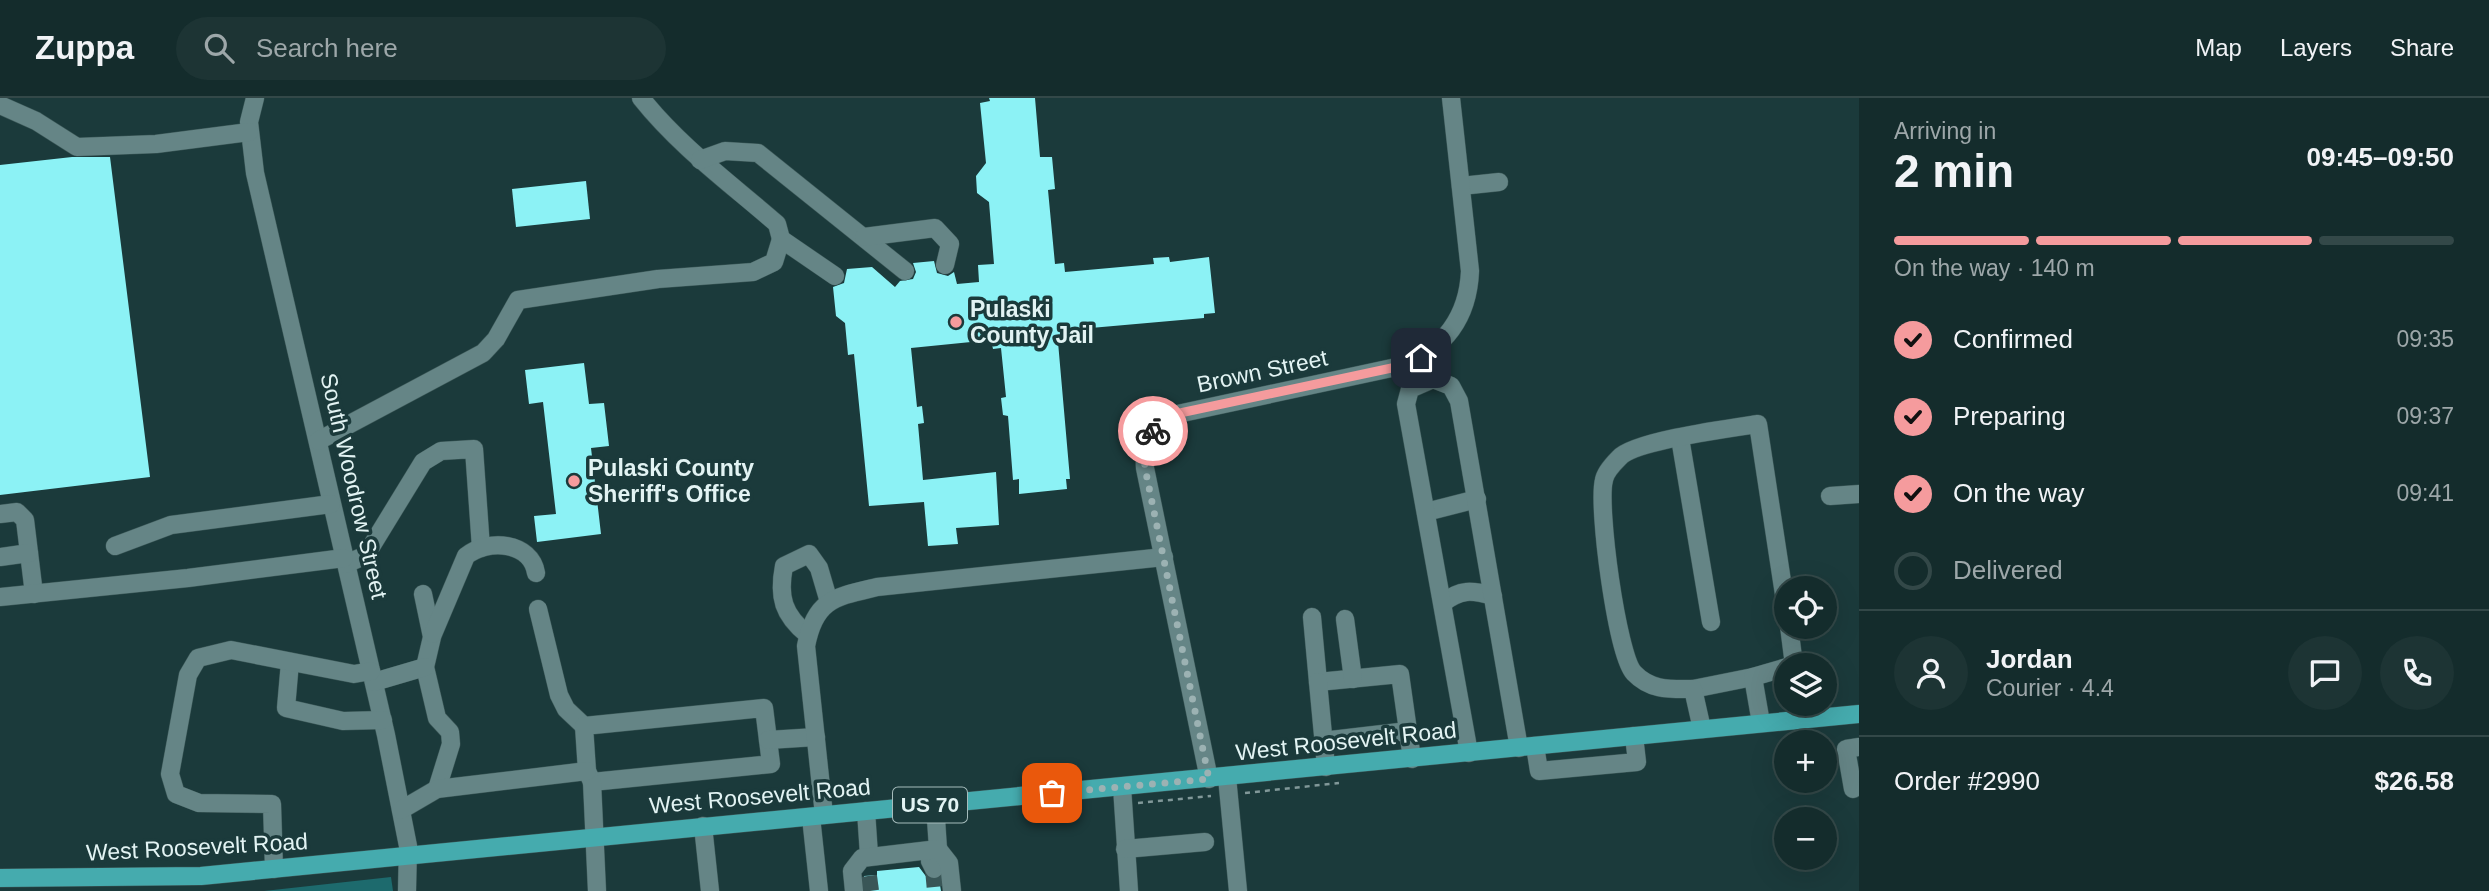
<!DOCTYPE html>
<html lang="en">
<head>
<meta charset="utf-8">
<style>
	:root { --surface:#142c2c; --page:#1d3434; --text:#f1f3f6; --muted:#9da7a9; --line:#334848; --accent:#f59b9d }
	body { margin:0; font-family:Helvetica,sans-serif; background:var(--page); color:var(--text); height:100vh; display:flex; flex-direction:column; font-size:26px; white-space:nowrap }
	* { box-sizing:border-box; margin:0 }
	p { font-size:23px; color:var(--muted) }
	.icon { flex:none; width:38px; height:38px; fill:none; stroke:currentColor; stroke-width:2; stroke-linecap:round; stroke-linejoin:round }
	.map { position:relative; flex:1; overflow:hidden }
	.panel { display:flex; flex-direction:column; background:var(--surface); width:630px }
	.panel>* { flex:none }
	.fabs { position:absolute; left:1774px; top:478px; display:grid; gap:14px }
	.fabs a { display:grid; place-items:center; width:63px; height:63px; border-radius:50%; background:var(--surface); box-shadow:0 7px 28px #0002,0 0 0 2px var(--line); font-size:35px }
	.pin { position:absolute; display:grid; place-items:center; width:60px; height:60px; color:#fff; margin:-30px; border-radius:14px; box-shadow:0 4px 10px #0006 }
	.courier { position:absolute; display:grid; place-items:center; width:70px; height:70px; margin:-35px; border:5px solid #f59b9d; border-radius:50%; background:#fff; color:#222; box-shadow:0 2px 9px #0007 }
	.head em { font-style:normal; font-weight:800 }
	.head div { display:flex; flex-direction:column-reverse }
	.head { display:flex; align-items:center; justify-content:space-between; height:119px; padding:0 35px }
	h1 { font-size:46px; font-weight:800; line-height:52px }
	.bar { display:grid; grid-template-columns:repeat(4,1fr); gap:10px 7px; align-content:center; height:84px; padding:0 35px }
	.bar i { height:9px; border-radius:5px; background:var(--line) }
	.bar .current { background:var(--accent) }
	.bar p { grid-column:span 4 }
	.line { display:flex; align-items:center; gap:18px; padding:0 35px; border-top:2px solid var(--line) }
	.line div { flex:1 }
	.round { display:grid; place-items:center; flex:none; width:74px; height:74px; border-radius:37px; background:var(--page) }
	ol { padding:0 35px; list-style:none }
	li { display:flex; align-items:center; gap:21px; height:77px }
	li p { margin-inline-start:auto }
	li .icon { padding:7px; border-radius:50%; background:var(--accent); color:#111; stroke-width:4 }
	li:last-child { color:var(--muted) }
	li i { width:38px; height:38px; border:4px solid var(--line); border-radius:50% }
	header { display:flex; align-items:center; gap:42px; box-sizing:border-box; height:98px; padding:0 35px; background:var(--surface); border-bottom:2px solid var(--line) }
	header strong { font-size:33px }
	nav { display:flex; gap:38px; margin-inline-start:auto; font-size:24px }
	.search { width:490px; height:63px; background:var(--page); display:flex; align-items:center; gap:18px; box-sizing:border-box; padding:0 24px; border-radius:38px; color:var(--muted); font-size:26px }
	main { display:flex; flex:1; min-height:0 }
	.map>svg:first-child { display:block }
	.green { fill:#1d6a6d }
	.building { fill:#8cf2f5 }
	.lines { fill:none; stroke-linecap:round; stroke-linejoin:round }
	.minor-tunnel { stroke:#395657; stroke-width:18; stroke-dasharray:18 9; stroke-linecap:butt }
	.minor-casing { stroke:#3c5858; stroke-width:19 }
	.major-casing { stroke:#3c5858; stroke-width:19 }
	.path { stroke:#819899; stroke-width:2.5; stroke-dasharray:5 5; stroke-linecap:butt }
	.minor { stroke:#658586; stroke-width:18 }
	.major { stroke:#45abae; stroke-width:18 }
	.done { stroke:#9cb2b3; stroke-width:7; stroke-dasharray:0 12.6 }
	.route { stroke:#f59b9d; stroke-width:9 }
	.poi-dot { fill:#f59b9d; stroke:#1b3a3b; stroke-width:2.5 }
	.labels { text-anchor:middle; stroke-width:7; stroke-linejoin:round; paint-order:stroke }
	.shield { fill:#1b3a3b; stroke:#a6bcbc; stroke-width:2 }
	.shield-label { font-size:21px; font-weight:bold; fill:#e2f3f3 }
	.poi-label { font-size:23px; font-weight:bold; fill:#e2f3f3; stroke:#1b3a3b; text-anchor:start }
	.street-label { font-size:23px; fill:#e2f3f3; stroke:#1b3a3b }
</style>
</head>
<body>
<header>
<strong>Zuppa</strong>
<div class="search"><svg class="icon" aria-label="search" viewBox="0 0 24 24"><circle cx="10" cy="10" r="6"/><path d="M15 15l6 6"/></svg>Search here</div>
<nav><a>Map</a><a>Layers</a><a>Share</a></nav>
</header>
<main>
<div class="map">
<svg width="1859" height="793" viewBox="0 0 1859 793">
	<rect width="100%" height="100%" fill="#1b3a3b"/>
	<!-- green -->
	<polygon class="green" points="391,779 393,793 264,793"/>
	<!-- building -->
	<g class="building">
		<polygon points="989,0 1035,0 1040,59 1052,59 1055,91 1048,92 1055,166 1064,165 1065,174 1154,166 1153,160 1169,159 1170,164 1209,159 1215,215 1204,216 1204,220 1068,232 1069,243 1058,244 1070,381 1066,381 1067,391 1019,396 1019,381 1013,382 1008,318 1003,317 1001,300 1006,299 1001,250 993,251 991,242 911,250 917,309 922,308 924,325 918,326 923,382 996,374 999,427 956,430 958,446 928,448 924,404 869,408 854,256 848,257 845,225 836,218 833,189 844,185 847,171 872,169 895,189 900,183 913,181 916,174 913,165 934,163 937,175 948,178 954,174 957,186 979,184 978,167 994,166 989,104 977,95 976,78 986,65 980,5 990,3"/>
		<polygon points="72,59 110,59 150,379 0,397 0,67"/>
		<polygon points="586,83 590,121 516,129 512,91"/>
		<polygon points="584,265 589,306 604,305 609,348 591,350 601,436 537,444 534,418 556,416 543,304 529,306 525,272"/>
		<polygon points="919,769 928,781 939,781 941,793 865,793 864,778 877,777 877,773"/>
	</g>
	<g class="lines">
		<!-- minor-tunnel -->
		<g class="minor-tunnel">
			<polyline points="934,771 936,793"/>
			<polyline points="868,778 870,793"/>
		</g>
		<defs>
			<g id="minor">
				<polyline points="255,0 249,24 255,75 386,637 408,748 407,793"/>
				<path d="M 641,0 C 680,49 730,85 777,126 L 781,141"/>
				<polyline points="0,7 36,23 77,49 156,46 249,34"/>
				<polyline points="700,62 725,53 758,55 905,173"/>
				<polyline points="1461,88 1499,84"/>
				<polyline points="864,139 935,130 950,146 945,167"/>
				<polyline points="1680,340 1711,524"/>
				<polyline points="318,343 483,255 496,241 518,202 658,181 753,174 774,164 781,141 835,178"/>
				<polyline points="1830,398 1859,396"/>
				<polyline points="1426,414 1477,401"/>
				<polyline points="0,416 17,414 25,422 34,496"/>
				<polyline points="115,448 171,427 331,406"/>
				<polyline points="0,459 29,455"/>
				<polyline points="346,466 366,457 423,364 441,353 474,351 481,450"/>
				<polyline points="423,496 432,539 425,569 437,620 450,634 451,646 437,691"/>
				<polyline points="0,499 188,480 344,460"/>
				<path d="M 1443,505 C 1460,491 1472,492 1493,498"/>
				<polyline points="538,511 559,597 566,611 584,628"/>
				<polyline points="1312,519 1318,584 1400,576 1412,661"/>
				<polyline points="1345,521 1353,581"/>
				<polyline points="1789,528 1794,567"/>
				<path d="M 433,536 L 466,458 C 488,440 531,444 536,475"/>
				<path d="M 808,537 C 783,517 778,499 784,468 L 809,456 L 819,470 L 829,504"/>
				<polyline points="290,564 286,610 343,623 383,622"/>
				<polyline points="374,584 425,569"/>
				<polyline points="1318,584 1326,669"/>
				<polyline points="1693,591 1753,579"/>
				<polygon points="764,610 771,666 592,684 587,673 584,628"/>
				<polyline points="1761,625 1753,579 1787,569"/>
				<path d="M 1702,631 L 1693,591 C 1671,591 1651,593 1634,575 C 1617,557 1597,407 1604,382 C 1605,375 1614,365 1619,360 C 1633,343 1732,330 1758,326 L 1787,516"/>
				<polyline points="768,642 816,639"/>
				<polyline points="1322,643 1408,633"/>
				<polyline points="1535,648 1539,673 1637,664 1634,638"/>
				<polyline points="1469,655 1406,306 1410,291 1433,281 1451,288 1459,303 1519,650"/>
				<polyline points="1227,679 1238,793"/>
				<path d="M 1209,681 L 1145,370 C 1143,345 1151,330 1173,317 L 1401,268 C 1444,251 1468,220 1470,173 L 1451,0"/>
				<polyline points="592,684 597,793"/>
				<polyline points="1122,689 1129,793"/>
				<polyline points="1853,691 1846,651 1859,649"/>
				<polyline points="401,712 437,691 587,673"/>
				<polyline points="866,713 869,757"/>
				<path d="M 824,717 L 806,548 C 815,501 835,499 877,489 L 1164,459"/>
				<polyline points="811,719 819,793"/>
				<polyline points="703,728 710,793"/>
				<polyline points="1125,751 1205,744"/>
				<polyline points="274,771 272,706 199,705 176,696 170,676 188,577 198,560 231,552 354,576 371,573"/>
				<polyline points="934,771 930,763 938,751 935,706"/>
				<polyline points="854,793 852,773 862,760 938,751 949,765 952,793"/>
			</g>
			<polyline id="major" points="0,780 201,778 1859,616"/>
		</defs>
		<!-- minor casing -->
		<use href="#minor" class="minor-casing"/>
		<!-- major casing -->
		<use href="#major" class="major-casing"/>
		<!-- path -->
		<g class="path">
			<polyline points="1245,695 1339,685"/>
			<polyline points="1138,705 1211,698"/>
		</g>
		<!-- minor -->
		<use href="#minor" class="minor"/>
		<!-- major -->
		<use href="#major" class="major"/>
	</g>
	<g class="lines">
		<!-- done -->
		<polyline class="done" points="1052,695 1209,681 1145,370 1144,354 1153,333"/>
		<!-- route -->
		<polyline class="route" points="1153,333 1162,324 1180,315 1401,268 1421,260"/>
	</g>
	<!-- markers -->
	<g class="poi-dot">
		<circle cx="956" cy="224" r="7"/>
		<circle cx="574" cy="383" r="7"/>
	</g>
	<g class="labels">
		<!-- shield labels -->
		<rect class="shield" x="893" y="689.5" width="74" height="35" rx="5"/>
		<g class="shield-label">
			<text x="930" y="714">US 70</text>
		</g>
		<!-- poi labels -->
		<g class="poi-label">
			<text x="970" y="219">Pulaski<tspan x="970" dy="26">County Jail</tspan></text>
			<text x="588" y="378">Pulaski County<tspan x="588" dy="26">Sheriff's Office</tspan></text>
		</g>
		<!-- street labels -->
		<g class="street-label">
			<text transform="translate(1262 273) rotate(-12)" y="8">Brown Street</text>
			<text transform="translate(354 388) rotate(77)" y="8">South Woodrow Street</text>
			<text transform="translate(1346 643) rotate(-6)" y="8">West Roosevelt Road</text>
			<text transform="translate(760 698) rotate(-5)" y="8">West Roosevelt Road</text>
			<text transform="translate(197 749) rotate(-3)" y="8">West Roosevelt Road</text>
		</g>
	</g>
</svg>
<div class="fabs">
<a><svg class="icon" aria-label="locate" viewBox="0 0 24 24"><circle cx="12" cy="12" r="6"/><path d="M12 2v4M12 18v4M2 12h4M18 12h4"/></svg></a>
<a><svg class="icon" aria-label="layers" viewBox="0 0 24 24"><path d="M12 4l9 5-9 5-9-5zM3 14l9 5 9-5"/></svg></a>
<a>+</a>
<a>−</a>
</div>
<div class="pin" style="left:1052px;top:695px;background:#ea580c"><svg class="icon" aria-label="bag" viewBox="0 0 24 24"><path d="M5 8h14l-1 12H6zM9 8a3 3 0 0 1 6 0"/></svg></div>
<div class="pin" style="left:1421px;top:260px;background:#1f2937"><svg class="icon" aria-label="home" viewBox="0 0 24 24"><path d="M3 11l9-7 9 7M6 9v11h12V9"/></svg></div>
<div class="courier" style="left:1153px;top:333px"><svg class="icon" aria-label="bike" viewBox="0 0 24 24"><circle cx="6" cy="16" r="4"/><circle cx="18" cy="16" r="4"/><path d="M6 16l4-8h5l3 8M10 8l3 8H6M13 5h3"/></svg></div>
</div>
<section class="panel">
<div class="head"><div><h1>2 min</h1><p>Arriving in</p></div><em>09:45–09:50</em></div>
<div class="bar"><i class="current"></i><i class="current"></i><i class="current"></i><i></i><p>On the way · 140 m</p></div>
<ol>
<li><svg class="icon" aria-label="check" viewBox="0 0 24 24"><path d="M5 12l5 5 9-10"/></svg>Confirmed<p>09:35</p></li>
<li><svg class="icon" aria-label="check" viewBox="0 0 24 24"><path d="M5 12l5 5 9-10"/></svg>Preparing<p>09:37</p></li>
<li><svg class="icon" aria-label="check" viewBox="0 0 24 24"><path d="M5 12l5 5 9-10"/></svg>On the way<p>09:41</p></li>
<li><i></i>Delivered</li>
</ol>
<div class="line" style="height:126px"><a class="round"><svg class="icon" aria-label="person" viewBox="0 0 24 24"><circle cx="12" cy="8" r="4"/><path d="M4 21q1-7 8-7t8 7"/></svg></a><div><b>Jordan</b><p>Courier · 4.4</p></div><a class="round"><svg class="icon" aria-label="chat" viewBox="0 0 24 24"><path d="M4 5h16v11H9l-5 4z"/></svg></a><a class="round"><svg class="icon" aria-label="phone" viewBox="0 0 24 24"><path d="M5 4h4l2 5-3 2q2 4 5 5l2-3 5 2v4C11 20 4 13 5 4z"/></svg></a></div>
<div class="line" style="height:91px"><div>Order #2990</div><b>$26.58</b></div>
</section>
</main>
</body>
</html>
